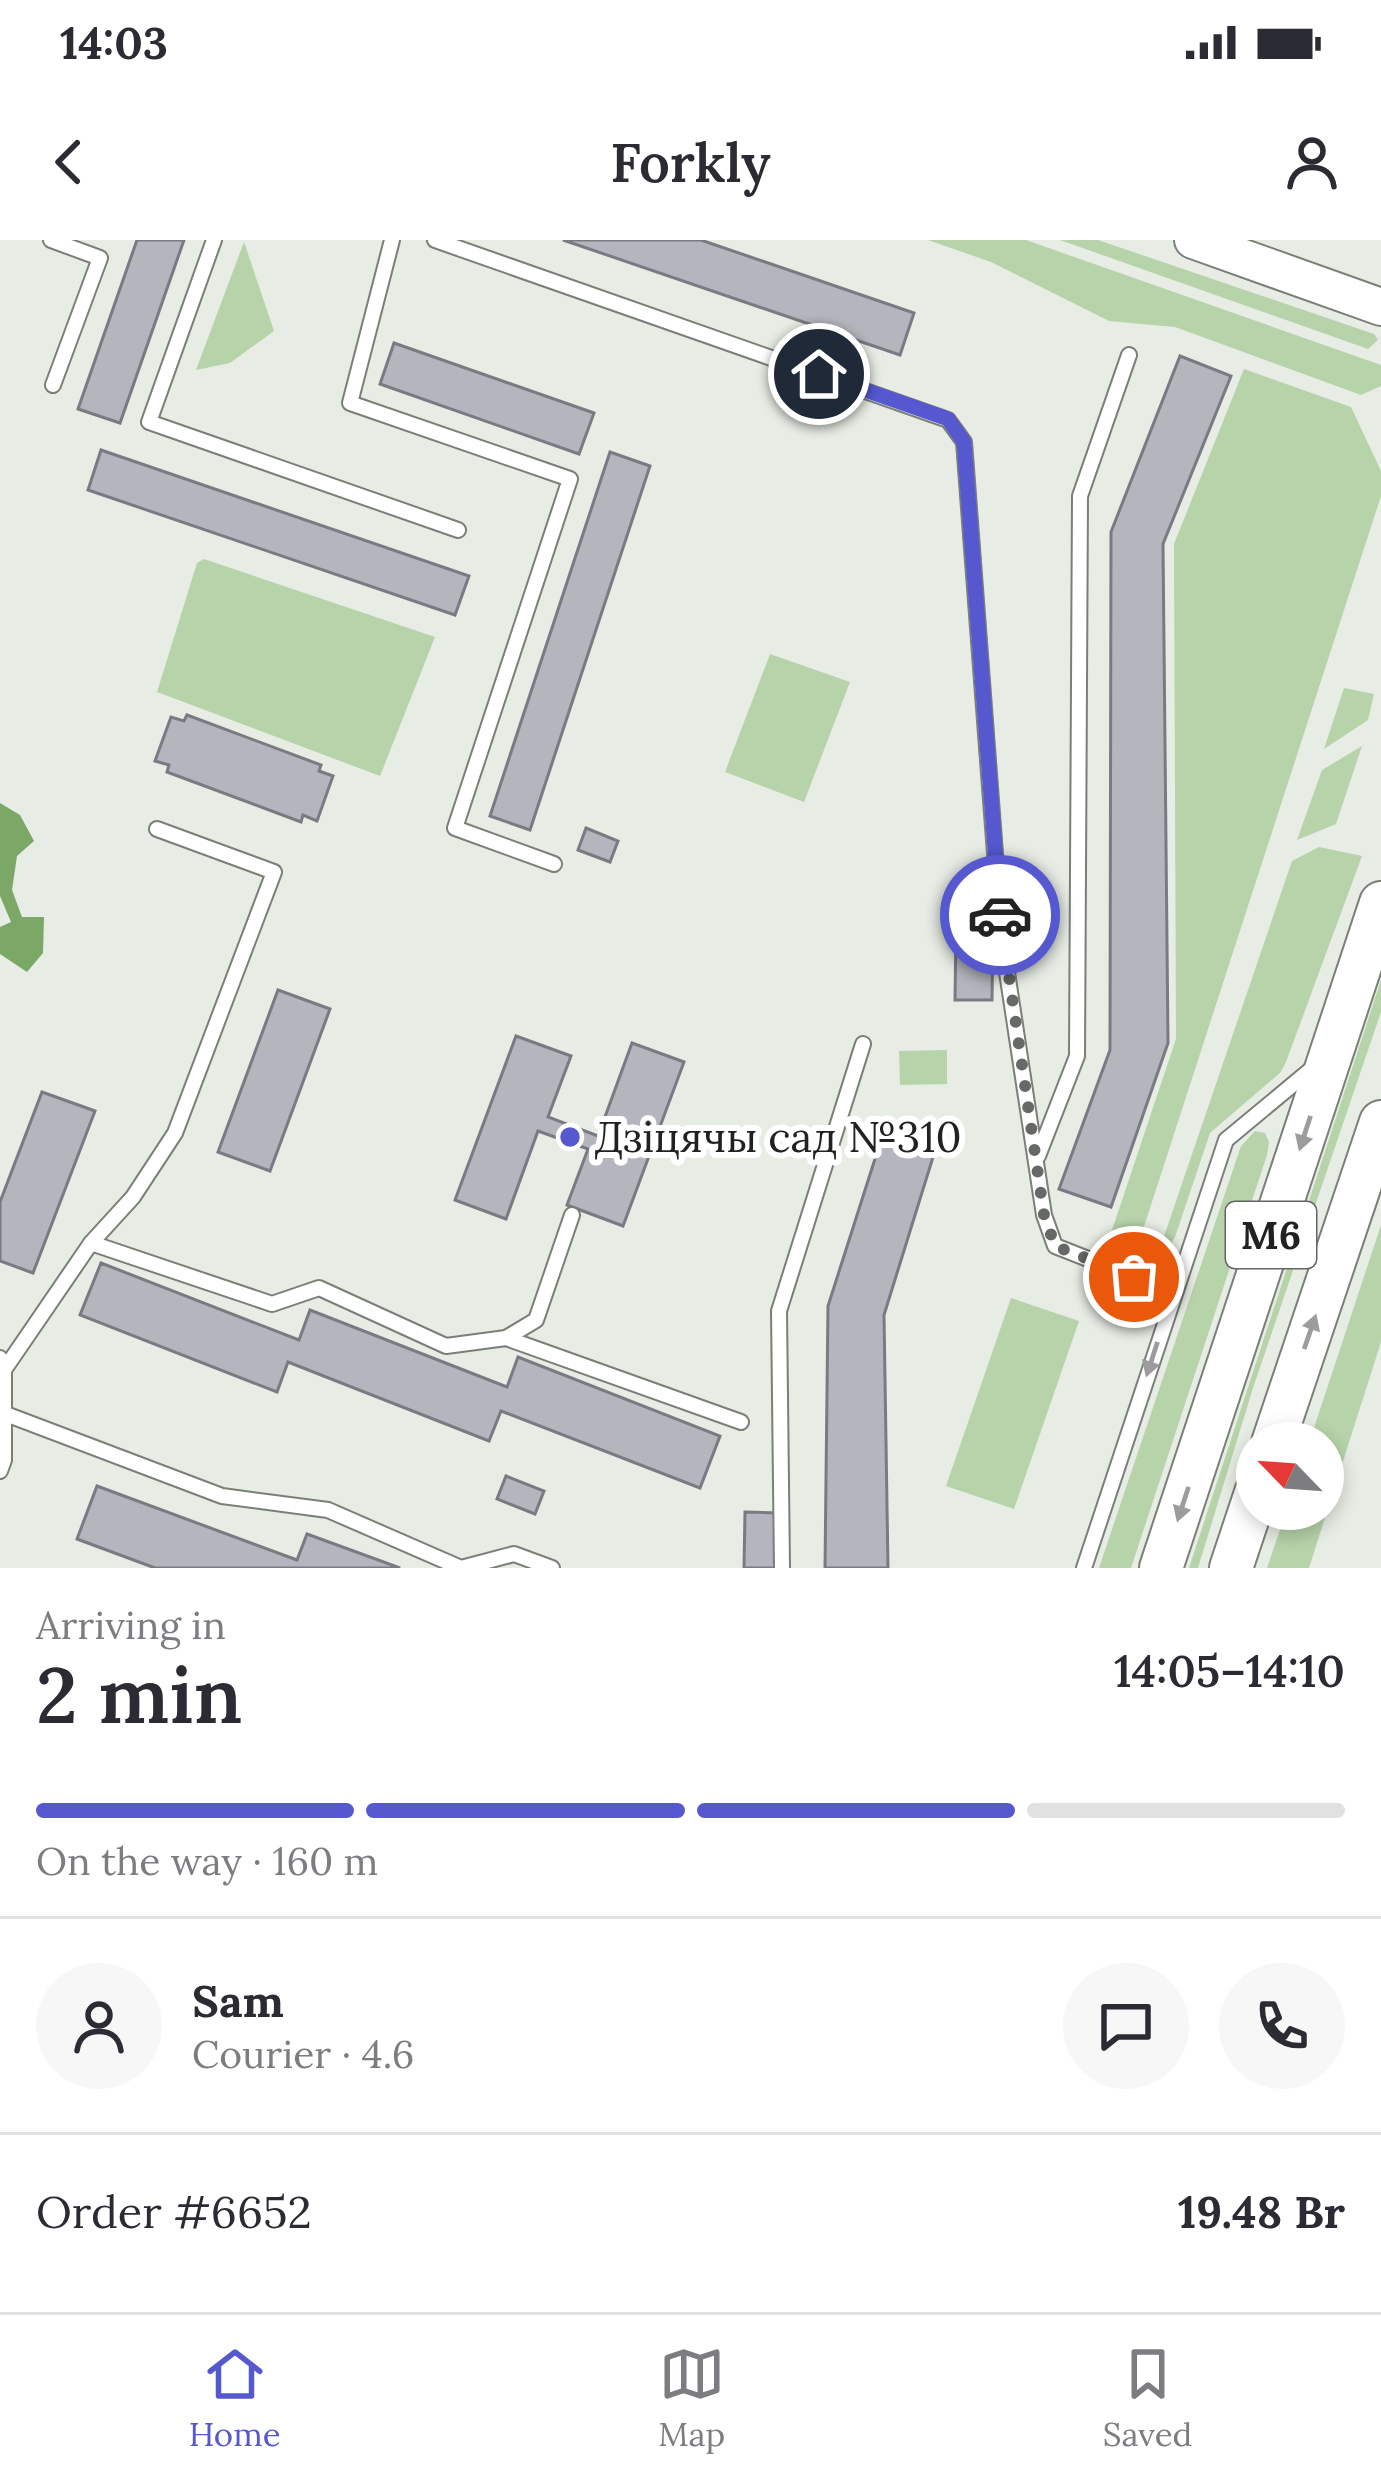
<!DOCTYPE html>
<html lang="en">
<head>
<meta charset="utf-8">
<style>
	:root { --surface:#fff; --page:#f7f7f7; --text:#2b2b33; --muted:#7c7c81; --line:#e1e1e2; --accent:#5658d0 }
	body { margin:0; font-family:Lora,serif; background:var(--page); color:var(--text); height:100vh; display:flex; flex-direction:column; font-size:45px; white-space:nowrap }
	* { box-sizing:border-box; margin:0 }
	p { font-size:39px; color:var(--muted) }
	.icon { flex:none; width:66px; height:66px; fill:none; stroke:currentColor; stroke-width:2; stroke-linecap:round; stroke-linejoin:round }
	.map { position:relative; height:1328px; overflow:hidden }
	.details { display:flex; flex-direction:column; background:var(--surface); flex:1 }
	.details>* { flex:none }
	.needle { width:78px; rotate:295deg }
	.fabs { position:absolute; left:1236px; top:1182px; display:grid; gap:24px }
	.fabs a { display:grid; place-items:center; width:108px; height:108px; border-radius:50%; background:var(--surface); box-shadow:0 6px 18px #0003; font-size:60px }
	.pin { position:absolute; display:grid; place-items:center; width:102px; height:102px; color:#fff; margin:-51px; border:6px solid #fff; border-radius:50%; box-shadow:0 3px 12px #0007 }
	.courier { position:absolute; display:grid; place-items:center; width:120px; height:120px; margin:-60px; border:9px solid #5658d0; border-radius:50%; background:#fff; color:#222; box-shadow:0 3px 15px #0007 }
	.summary em { font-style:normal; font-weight:600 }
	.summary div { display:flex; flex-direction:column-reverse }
	.summary { display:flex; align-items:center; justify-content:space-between; height:204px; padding:0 36px }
	h1 { font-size:78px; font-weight:600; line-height:90px }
	.bar { display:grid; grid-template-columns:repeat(4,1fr); gap:18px 12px; align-content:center; height:144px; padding:0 36px }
	.bar i { height:15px; border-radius:9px; background:var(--line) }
	.bar .active { background:var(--accent) }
	.bar p { grid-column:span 4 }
	.line { display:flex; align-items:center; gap:30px; padding:0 36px; border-top:3px solid var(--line) }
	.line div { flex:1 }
	.round { display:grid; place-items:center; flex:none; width:126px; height:126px; border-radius:63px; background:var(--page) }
	.status { display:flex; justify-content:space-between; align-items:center; height:84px; padding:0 60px; background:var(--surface); direction:ltr }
	.status svg { height:33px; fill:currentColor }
	header { display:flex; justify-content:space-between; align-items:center; height:156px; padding:0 36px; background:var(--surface); font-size:54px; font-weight:600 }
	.tab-bar { display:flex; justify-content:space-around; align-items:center; height:168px; border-top:3px solid var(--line); background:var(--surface); font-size:33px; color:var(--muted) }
	.tab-bar a { display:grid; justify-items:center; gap:6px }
	.tab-bar .active { color:var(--accent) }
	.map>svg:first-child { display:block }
	.green { fill:#b6d3a9 }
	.water { fill:#7ca867 }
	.building { fill:#b4b5bd; stroke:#797b82; stroke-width:3 }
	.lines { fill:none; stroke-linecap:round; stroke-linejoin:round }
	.lane-casing { stroke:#7a7f78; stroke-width:18 }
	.secondary-casing { stroke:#7a7f78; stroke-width:40 }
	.primary-casing { stroke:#7a7f78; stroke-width:46 }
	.lane { stroke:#fff; stroke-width:14 }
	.secondary { stroke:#fff; stroke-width:36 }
	.primary { stroke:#fff; stroke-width:42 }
	.oneway { fill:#9b9c9b }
	.done { stroke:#666965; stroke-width:12; stroke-dasharray:0 21.6 }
	.route { stroke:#5658d0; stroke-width:15 }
	.poi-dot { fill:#5658d0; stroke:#fff; stroke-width:4.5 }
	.labels { text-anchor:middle; stroke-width:12; stroke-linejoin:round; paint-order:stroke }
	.shield { fill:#fff; stroke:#636463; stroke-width:3 }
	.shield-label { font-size:39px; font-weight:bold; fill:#202220 }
	.poi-label { font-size:42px; fill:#202220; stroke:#fff; text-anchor:start }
</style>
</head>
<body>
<div class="status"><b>14:03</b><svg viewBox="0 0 49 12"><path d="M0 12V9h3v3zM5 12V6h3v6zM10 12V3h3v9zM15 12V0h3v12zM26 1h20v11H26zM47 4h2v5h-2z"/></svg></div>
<header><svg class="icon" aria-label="back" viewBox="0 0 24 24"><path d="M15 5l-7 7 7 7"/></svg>Forkly<svg class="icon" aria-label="person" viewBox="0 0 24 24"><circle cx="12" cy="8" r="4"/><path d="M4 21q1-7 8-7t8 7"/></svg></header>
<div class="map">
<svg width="1381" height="1328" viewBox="0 0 1381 1328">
	<rect width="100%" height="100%" fill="#e7ede5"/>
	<!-- green -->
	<g class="green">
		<polygon points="928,0 1026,0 1381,125 1381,146 1361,155 1175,87 1109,81 991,22"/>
		<polygon points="1060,0 1098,0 1374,94 1378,100 1368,109"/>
		<polygon points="244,2 274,91 230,123 196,130"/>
		<polygon points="1244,129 1351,167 1381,231 1381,256 1139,1002 1111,993 1176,799 1174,304"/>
		<polygon points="204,319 435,397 380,536 157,452 197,323"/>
		<polygon points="770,414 850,442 804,562 725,532"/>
		<polygon points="1344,448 1374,454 1368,480 1324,509"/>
		<polygon points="1362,506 1336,584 1297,600 1322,530"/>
		<polygon points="1319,607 1362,616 1286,822 1280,833 1210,893 1175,997 1169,1007 1159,1011 1292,621"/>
		<polygon points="1381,740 1381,772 1253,1148 1198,1328 1189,1328"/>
		<polygon points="947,810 947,844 900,845 899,811"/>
		<polygon points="1255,891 1265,893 1269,902 1267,915 1131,1328 1099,1328 1241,906"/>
		<polygon points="1381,985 1381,1102 1309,1328 1267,1328 1287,1269 1323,1269 1323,1203 1309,1203"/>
		<polygon points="1011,1058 1079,1081 1014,1269 946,1246"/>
	</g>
	<!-- water -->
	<polygon class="water" points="0,563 20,575 34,601 17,616 12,650 22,677 44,677 43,713 27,732 0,714 0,687 11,682 0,656"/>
	<!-- building -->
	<g class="building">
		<polygon points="137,0 184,0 120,183 78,169"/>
		<polygon points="563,0 701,0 914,73 900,115"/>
		<polygon points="394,103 594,173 579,214 380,144"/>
		<polygon points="1180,116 1231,136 1163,304 1168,803 1111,967 1059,949 1110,810 1111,292"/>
		<polygon points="101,210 469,336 455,375 88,250"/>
		<polygon points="610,212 650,226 530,590 490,576"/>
		<polygon points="187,475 321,525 319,531 333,536 317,581 303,575 301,582 167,532 169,525 155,521 171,477 184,481"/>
		<polygon points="586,588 618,601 610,622 578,610"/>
		<polygon points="956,691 993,692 992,760 955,760"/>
		<polygon points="278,750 330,769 270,931 218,912"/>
		<polygon points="516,796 571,816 548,877 598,896 632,803 684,822 623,986 567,965 588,909 538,891 506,979 455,960"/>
		<polygon points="42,852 95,871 33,1033 0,1021 0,962"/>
		<polygon points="882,897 934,914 884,1075 888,1328 825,1328 828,1066"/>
		<polygon points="101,1023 299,1100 310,1070 507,1147 518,1117 720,1196 700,1248 501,1171 489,1201 288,1122 277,1152 80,1075"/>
		<polygon points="506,1236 544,1251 535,1274 497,1259"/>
		<polygon points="97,1246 297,1320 307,1294 400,1328 155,1328 77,1299"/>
		<polygon points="745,1272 777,1273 776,1328 744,1328"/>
	</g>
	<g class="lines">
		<defs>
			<g id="lane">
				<polyline points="51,0 100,18 53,145"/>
				<polyline points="214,0 149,182 458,290"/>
				<polyline points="392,0 350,163 570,239 455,588 554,624"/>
				<polyline points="435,0 948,180 964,202 1001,693 1044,975 1055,1006 1134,1037 1175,1046"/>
				<polyline points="1038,916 1077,816 1080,256 1129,115"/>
				<polyline points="91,1003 272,1064 319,1048 446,1106 506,1098 741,1182"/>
				<polyline points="506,1098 536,1080 572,975"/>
				<polyline points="0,1118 4,1130 4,1220 0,1231"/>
				<polyline points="4,1130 91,1003 133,957 175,893 274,632 157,589"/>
				<polyline points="3,1173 222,1256 328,1270 461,1328 514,1314 552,1328"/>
				<polyline points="782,1328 779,1071 863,804"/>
				<polyline points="1084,1328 1226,900 1314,827"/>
			</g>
			<polyline id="secondary" points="1193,0 1381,67"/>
			<g id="primary">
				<polyline points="1273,1203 1381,882"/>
				<polyline points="1161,1328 1381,663"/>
				<polyline points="1231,1328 1257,1250"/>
			</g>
		</defs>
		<!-- lane casing -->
		<use href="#lane" class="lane-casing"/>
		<!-- secondary casing -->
		<use href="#secondary" class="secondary-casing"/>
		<!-- primary casing -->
		<use href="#primary" class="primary-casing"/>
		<!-- lane -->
		<use href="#lane" class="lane"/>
		<!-- secondary -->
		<use href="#secondary" class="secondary"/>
		<!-- primary -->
		<use href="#primary" class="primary"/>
	</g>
	<!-- one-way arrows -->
	<defs><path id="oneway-solid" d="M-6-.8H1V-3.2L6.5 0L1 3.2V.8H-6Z" transform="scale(3)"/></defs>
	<g class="oneway">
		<use href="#oneway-solid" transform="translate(1305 893) rotate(108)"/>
		<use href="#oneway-solid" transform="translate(1310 1092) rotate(-71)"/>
		<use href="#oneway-solid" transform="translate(1152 1119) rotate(108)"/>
		<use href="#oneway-solid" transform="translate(1183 1264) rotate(108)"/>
	</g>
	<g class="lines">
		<!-- done -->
		<polyline class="done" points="1000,675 1044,975 1055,1006 1134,1037"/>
		<!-- route -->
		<polyline class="route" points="819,134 948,179 964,202 1000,675"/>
	</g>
	<!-- markers -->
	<circle class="poi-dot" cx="570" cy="897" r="12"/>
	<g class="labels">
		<!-- shield labels -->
		<rect class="shield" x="1226" y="962" width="90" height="66" rx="9"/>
		<g class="shield-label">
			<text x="1271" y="1009">М6</text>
		</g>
		<!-- poi labels -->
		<g class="poi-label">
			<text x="594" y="912">Дзіцячы сад №310</text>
		</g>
	</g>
</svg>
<div class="fabs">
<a><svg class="needle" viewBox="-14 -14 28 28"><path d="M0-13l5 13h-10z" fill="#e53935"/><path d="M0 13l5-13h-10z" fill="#7c7c81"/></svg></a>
</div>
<div class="pin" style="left:1134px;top:1037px;background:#ea580c"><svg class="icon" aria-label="bag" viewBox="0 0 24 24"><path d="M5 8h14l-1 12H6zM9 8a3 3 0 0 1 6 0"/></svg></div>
<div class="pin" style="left:819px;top:134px;background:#1f2937"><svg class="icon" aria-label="home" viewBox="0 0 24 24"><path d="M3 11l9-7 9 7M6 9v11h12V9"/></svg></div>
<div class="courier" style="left:1000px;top:675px"><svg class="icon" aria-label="car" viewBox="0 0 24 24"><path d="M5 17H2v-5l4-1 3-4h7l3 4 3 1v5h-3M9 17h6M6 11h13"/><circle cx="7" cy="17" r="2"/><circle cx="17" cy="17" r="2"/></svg></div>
</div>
<section class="details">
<div class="summary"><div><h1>2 min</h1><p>Arriving in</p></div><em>14:05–14:10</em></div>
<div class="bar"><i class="active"></i><i class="active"></i><i class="active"></i><i></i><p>On the way · 160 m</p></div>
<div class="line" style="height:216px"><a class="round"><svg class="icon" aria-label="person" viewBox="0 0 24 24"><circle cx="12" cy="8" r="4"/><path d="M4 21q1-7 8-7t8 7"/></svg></a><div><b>Sam</b><p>Courier · 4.6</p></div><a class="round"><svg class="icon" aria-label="chat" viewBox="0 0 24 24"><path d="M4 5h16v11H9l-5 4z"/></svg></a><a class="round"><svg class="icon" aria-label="phone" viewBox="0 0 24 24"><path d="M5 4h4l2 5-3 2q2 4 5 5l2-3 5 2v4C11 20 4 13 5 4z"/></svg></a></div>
<div class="line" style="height:156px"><div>Order #6652</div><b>19.48 Br</b></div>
</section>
<nav class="tab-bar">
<a class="active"><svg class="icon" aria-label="home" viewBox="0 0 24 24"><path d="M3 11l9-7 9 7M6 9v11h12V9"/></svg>Home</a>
<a><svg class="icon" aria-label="map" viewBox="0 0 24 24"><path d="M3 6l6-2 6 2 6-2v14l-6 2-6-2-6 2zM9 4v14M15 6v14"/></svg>Map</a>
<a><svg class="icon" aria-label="saved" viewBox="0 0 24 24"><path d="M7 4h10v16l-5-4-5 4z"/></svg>Saved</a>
</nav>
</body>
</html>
